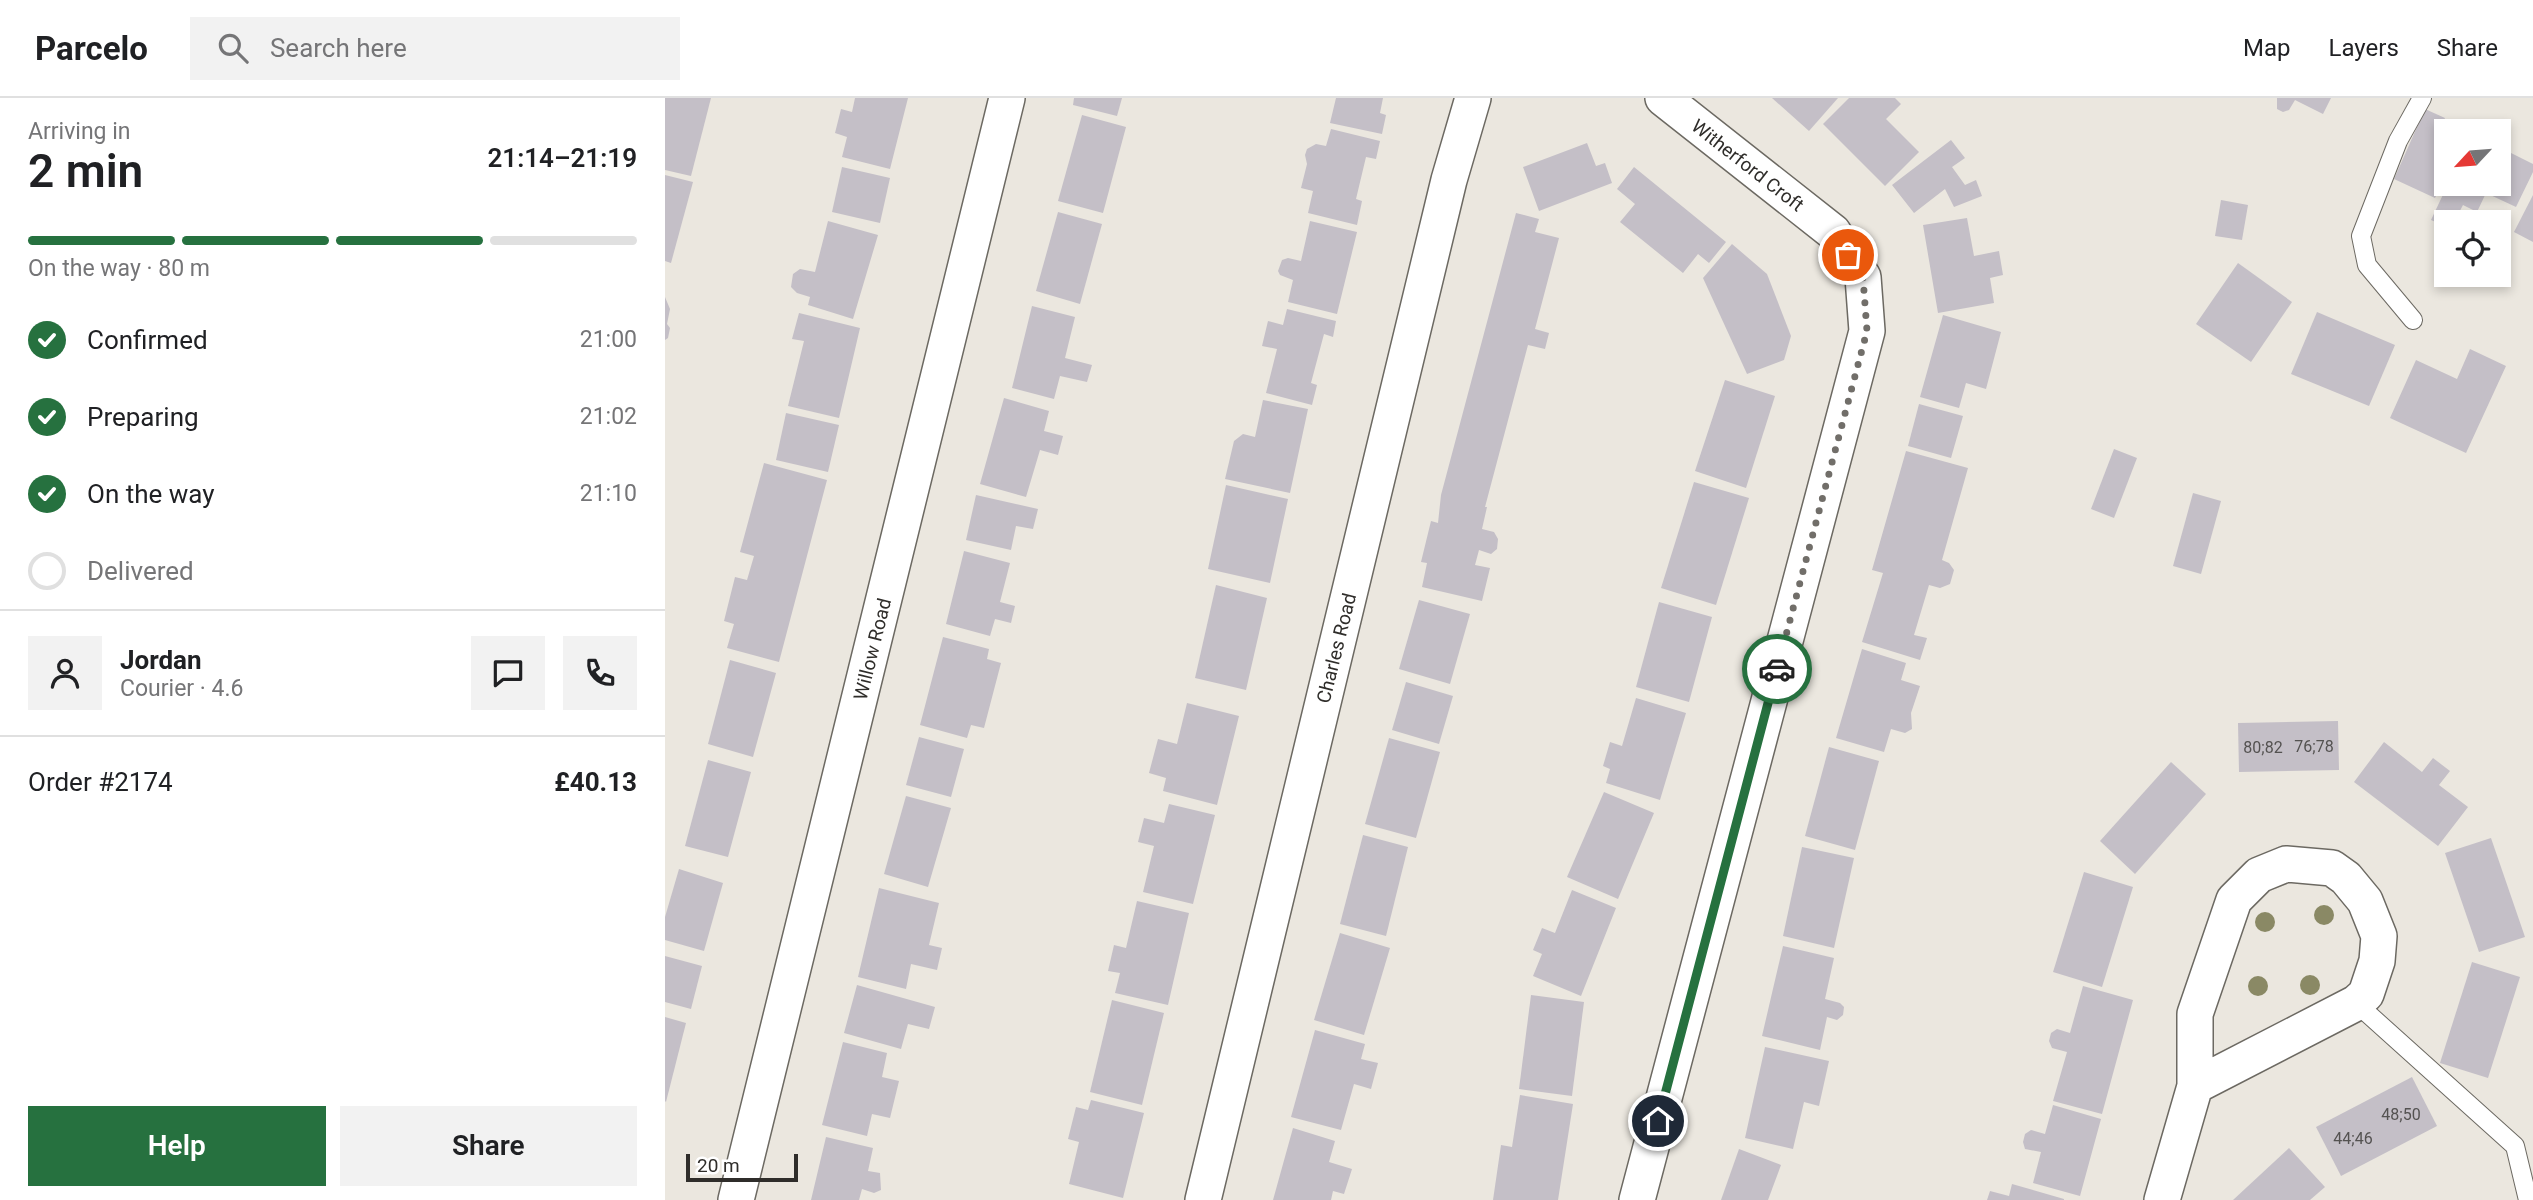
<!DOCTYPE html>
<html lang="en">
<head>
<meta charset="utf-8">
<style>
	:root { --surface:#fff; --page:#f2f2f2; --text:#202124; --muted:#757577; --line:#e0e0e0; --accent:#26713f }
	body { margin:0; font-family:Roboto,sans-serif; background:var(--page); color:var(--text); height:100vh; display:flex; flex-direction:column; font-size:26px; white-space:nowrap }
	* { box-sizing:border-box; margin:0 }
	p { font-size:23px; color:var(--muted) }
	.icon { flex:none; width:38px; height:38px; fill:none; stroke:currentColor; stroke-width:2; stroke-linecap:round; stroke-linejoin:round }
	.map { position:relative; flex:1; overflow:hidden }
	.side { display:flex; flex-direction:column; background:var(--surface); width:665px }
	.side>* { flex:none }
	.needle { width:46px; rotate:244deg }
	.controls { position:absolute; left:1769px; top:21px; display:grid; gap:14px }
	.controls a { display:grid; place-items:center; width:77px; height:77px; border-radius:0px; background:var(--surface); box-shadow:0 4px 10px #0003; font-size:35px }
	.scale { position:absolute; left:21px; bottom:18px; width:112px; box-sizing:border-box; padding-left:7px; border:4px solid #2f2d2a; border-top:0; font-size:19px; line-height:24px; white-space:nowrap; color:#2f2d2a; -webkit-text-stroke:5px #fff; paint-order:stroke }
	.pin { position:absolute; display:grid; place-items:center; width:60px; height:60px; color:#fff; margin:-30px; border:4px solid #fff; border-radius:50%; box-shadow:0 2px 7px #0007 }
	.courier { position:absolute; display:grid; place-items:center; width:70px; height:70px; margin:-35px; border:5px solid #26713f; border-radius:50%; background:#fff; color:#222; box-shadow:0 2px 9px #0007 }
	.summary em { font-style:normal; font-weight:600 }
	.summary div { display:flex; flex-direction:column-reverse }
	.summary { display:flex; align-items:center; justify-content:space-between; height:119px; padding:0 28px }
	h1 { font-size:46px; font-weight:600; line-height:52px }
	.bar { display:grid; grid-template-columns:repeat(4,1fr); gap:10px 7px; align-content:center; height:84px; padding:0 28px }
	.bar i { height:9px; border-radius:5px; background:var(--line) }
	.bar .selected { background:var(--accent) }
	.bar p { grid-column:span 4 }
	.line { display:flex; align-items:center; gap:18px; padding:0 28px; border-top:2px solid var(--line) }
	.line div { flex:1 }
	.round { display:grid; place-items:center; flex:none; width:74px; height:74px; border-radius:0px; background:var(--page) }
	ol { padding:0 28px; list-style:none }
	li { display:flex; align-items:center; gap:21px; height:77px }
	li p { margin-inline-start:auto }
	li .icon { padding:7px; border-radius:50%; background:var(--accent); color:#fff; stroke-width:4 }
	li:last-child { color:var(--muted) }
	li i { width:38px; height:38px; border:4px solid var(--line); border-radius:50% }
	.action { display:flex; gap:14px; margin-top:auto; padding:14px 28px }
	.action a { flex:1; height:80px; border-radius:0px; background:var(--accent); color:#fff; font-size:28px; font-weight:600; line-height:80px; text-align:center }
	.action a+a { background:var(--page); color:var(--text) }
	header { display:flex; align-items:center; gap:42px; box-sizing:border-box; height:98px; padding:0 35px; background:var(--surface); border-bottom:2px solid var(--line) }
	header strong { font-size:33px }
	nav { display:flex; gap:38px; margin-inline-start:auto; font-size:24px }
	.search { width:490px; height:63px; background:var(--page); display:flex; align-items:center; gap:18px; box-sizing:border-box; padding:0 24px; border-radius:0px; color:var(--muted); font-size:26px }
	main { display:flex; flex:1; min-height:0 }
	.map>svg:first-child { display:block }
	.building { fill:#c4bfc7 }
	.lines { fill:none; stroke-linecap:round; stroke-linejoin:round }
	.lane-casing { stroke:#6c6962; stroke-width:20 }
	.street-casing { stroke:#6c6962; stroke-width:38 }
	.lane { stroke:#fff; stroke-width:18 }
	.street { stroke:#fff; stroke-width:35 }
	.tree { fill:#8a8965 }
	.done { stroke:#716e69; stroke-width:7; stroke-dasharray:0 12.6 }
	.route { stroke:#26713f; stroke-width:9 }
	.labels { text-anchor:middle; stroke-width:5; stroke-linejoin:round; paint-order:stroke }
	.number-label { font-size:16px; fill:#545251 }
	.street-label { font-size:19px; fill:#2f2d2a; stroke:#fff }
</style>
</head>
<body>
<header>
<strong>Parcelo</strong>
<div class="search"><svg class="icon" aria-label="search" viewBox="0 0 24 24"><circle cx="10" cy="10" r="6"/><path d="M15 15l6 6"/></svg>Search here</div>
<nav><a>Map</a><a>Layers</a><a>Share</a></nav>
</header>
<main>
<section class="side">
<div class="summary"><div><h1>2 min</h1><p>Arriving in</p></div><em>21:14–21:19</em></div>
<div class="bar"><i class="selected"></i><i class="selected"></i><i class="selected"></i><i></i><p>On the way · 80 m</p></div>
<ol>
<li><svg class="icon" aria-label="check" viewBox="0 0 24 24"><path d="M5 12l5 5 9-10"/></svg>Confirmed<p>21:00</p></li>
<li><svg class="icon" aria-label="check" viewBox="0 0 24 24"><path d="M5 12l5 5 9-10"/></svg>Preparing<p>21:02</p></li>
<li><svg class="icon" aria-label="check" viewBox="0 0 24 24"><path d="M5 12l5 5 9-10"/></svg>On the way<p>21:10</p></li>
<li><i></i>Delivered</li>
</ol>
<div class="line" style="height:126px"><a class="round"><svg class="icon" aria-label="person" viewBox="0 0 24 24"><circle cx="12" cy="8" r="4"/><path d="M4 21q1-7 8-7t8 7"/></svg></a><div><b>Jordan</b><p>Courier · 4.6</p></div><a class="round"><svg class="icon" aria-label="chat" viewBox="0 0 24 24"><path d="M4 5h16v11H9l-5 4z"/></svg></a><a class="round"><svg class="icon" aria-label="phone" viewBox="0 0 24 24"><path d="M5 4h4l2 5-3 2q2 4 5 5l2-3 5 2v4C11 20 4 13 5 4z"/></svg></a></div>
<div class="line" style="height:91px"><div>Order #2174</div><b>£40.13</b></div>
<div class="action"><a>Help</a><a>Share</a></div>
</section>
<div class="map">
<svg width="1868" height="1102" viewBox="0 0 1868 1102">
	<rect width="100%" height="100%" fill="#ebe7df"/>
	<!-- building -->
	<g class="building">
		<polygon points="0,0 46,0 26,78 0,72"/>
		<polygon points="190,0 243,0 225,71 177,59 182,39 170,35 176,11 187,14"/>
		<polygon points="409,0 457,0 452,18 408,7"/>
		<polygon points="671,0 718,0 715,15 721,17 717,36 665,25"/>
		<polygon points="1107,0 1173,0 1144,33"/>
		<polygon points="1184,0 1230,0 1236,6 1221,21 1254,54 1220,88 1158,26"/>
		<polygon points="1612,0 1666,0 1658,16 1630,2 1624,12 1618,14 1612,11"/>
		<polygon points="1760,11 1780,20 1775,32 1782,35 1782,75 1770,100 1729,81"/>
		<polygon points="417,17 461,29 438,115 393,103"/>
		<polygon points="666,31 715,43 711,61 701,59 691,101 697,103 692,127 643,115 648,93 636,90 642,66 640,57 642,51 651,46 661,48"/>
		<polygon points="1286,42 1300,60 1287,69 1300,87 1311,82 1317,98 1289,109 1280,91 1249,115 1227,87"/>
		<polygon points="922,45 931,68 940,65 947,85 874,113 858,69"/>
		<polygon points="1834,49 1868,66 1868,74 1851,109 1821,95 1812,114 1798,107 1789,124 1782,124 1782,129 1766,122 1783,86 1834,86"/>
		<polygon points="177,69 225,80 215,125 167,114"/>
		<polygon points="969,69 1061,144 1044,165 1033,156 1018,175 955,124 970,106 952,91"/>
		<polygon points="0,77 28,84 6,165 0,163"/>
		<polygon points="1868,97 1868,144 1849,134"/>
		<polygon points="1556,102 1583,107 1577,142 1550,138"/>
		<polygon points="393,114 437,126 415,206 371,193"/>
		<polygon points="851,115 874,121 870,134 894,140 870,231 884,235 880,251 863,247 820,409 822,409 817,431 829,434 833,441 832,451 826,456 814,452 810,467 825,470 817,503 757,489 762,465 756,464 766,423 773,425 776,397"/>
		<polygon points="1302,120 1309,158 1334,153 1338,177 1325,180 1329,205 1273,215 1258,127"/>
		<polygon points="163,123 213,137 188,221 143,207 145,199 132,195 126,189 128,176 135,171 150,174"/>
		<polygon points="645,123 692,134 672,216 623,204 628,182 615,177 613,173 617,162 623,160 636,163"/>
		<polygon points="1067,146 1102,176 1126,238 1119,262 1082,276 1038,180"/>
		<polygon points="1573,165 1627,204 1586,264 1531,226"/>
		<polygon points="0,199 5,211 2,226 5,230 3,240 0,242"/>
		<polygon points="367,208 410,219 400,260 427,267 422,284 395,278 389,301 347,290"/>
		<polygon points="622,211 671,223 668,239 659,236 646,285 652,287 647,307 601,295 612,251 597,248 603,223 618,227"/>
		<polygon points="1652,214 1730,247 1704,308 1626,276"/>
		<polygon points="134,215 195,230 174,320 123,308 139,243 127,241"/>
		<polygon points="1278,217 1336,234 1321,291 1301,285 1294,310 1255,299"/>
		<polygon points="1805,251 1841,268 1801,355 1725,320 1751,262 1792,281"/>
		<polygon points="1060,282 1110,298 1081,390 1030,373"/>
		<polygon points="339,300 384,313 379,333 398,338 393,357 375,352 361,399 315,386"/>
		<polygon points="598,302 643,311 625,395 560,381 569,343 578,336 590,339"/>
		<polygon points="1254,306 1298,318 1286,360 1243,348"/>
		<polygon points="121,315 174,327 163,374 111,362"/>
		<polygon points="1449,351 1472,360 1449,420 1426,411"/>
		<polygon points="1241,353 1303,370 1277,462 1284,465 1289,472 1285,486 1275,490 1264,487 1249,537 1262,540 1255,562 1197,544 1218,475 1207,472"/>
		<polygon points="99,365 162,382 114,564 62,550 69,526 59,523 70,479 82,482 89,458 75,454"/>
		<polygon points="1029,384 1084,400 1051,507 996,490"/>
		<polygon points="561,387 623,401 605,485 543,471"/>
		<polygon points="1528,395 1556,403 1536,476 1508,468"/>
		<polygon points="311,397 373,411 368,431 351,428 346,452 301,442"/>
		<polygon points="299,453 345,465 335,504 350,508 346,525 330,521 325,538 281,526"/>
		<polygon points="551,487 602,500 581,592 530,580"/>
		<polygon points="754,502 805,516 785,586 734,571"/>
		<polygon points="994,504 1047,519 1024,604 971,589"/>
		<polygon points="278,539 324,551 322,561 336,565 319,630 306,627 302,640 255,627"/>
		<polygon points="1197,551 1241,565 1236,582 1255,588 1246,615 1247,631 1240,635 1226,631 1219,654 1171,640"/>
		<polygon points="65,562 111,575 88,659 43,646"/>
		<polygon points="741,584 788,598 774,646 727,632"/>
		<polygon points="971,600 1021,615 995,702 941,685 945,671 938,668 945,644 957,648"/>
		<polygon points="522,605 574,618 552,707 498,693 501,680 484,675 493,641 512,646"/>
		<polygon points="1673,623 1674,672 1574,674 1573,625"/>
		<polygon points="254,639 299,651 286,699 241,687"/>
		<polygon points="724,640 775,654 751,740 700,726"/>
		<polygon points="1719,644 1757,674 1768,660 1785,673 1774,687 1803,709 1773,748 1689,684"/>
		<polygon points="1164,649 1214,663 1190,752 1140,738"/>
		<polygon points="43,662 86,674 63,759 20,748"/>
		<polygon points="1506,664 1541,696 1470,776 1435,743"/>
		<polygon points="939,694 989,715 953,801 902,779"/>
		<polygon points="241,698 286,710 263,789 219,776"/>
		<polygon points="504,706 550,717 528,806 478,794 489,748 473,744 479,720 499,725"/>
		<polygon points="698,737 743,749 721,838 675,826"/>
		<polygon points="1826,740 1860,839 1814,854 1780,755"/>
		<polygon points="1137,749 1189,760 1169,850 1118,838"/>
		<polygon points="14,771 58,785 39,853 0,842 0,819"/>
		<polygon points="1419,774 1468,789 1437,889 1388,874"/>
		<polygon points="214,790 274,805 264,847 277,850 272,872 246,866 241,891 193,879"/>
		<polygon points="907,792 951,810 916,898 868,878 877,856 868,852 877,830 890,835"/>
		<polygon points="472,803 524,815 503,907 450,895 455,875 443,873 449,847 461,850"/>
		<polygon points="675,835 725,850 699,937 649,922"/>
		<polygon points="1118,848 1169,860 1160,901 1175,905 1179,909 1178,917 1172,922 1162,919 1155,952 1097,938"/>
		<polygon points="0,858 37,868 26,911 0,904"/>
		<polygon points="1807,864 1855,879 1823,980 1775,965"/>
		<polygon points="192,887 270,909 264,931 243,926 236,951 179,935"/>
		<polygon points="1418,888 1468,902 1437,1016 1388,1003 1402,954 1387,950 1384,943 1386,935 1392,931 1405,935"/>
		<polygon points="866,897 919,904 907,998 854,991"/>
		<polygon points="447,902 499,915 477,1007 425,994"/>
		<polygon points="0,919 21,925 1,1004 0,1003"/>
		<polygon points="650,932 700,946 696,961 713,965 706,991 689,986 676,1032 626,1019"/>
		<polygon points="178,944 222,955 217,979 234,983 225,1020 207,1016 202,1038 157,1027"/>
		<polygon points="1100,949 1164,963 1154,1008 1139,1004 1128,1051 1080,1040"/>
		<polygon points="1747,979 1772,1028 1676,1078 1651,1029"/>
		<polygon points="855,997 908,1006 893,1102 828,1102 836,1047 847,1049"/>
		<polygon points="426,1002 479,1015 458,1100 404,1086 414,1044 403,1041 411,1009 423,1012"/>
		<polygon points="1388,1007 1436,1021 1415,1098 1368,1085 1376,1054 1360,1051 1358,1044 1360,1036 1366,1032 1380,1036"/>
		<polygon points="628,1030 670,1043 664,1064 687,1071 679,1096 668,1093 666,1102 608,1102"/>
		<polygon points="161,1039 208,1050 203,1073 215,1075 216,1092 209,1095 197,1091 194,1102 146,1102"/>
		<polygon points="1624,1050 1660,1089 1645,1102 1568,1102"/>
		<polygon points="1074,1051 1116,1067 1103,1102 1056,1102"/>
		<polygon points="1347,1086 1399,1101 1399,1102 1322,1102 1325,1093 1344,1098"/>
	</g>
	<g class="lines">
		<defs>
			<g id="lane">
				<polyline points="1748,222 1702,167 1696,138 1733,43 1757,0"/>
				<polyline points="1691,905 1850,1048 1863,1102"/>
			</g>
			<g id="street">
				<polyline points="71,1102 342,0"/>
				<polyline points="538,1102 784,82 808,0"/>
				<polyline points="972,1102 1202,233 1198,179 1168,134 998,0"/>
				<polyline points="1497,1102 1530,988 1530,916 1569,802 1594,777 1621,766 1667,770 1681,780 1700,803 1714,838 1712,863 1701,896 1691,905 1530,988"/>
			</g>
		</defs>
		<!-- lane casing -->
		<use href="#lane" class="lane-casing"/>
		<!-- street casing -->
		<use href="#street" class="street-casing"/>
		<!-- lane -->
		<use href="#lane" class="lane"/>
		<!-- street -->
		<use href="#street" class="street"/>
	</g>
	<!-- trees -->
	<g class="tree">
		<circle cx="1659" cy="817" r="10"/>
		<circle cx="1600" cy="824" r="10"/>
		<circle cx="1645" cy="887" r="10"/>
		<circle cx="1593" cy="888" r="10"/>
	</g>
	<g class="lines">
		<!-- done -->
		<polyline class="done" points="1112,571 1202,233 1198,180 1183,157"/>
		<!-- route -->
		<polyline class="route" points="993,1023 1112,571"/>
	</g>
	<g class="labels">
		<!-- number labels -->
		<g class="number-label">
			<text x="1649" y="654">76;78</text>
			<text x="1598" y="655">80;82</text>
			<text x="1736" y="1022">48;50</text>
			<text x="1688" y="1046">44;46</text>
		</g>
		<!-- street labels -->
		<g class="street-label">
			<text transform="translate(1083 67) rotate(38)" y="7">Witherford Croft</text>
			<text transform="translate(671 550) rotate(-76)" y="7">Charles Road</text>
			<text transform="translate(207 551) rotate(-76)" y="7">Willow Road</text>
		</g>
	</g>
</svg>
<div class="controls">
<a><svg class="needle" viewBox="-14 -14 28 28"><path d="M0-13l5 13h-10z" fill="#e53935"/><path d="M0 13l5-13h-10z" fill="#757577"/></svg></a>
<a><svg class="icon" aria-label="locate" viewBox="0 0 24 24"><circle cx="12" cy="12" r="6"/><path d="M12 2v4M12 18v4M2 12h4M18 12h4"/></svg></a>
</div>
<div class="scale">20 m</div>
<div class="pin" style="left:1183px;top:157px;background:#ea580c"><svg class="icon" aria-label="bag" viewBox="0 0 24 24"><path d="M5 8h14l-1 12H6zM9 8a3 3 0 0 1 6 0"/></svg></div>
<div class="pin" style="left:993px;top:1023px;background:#1f2937"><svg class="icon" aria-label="home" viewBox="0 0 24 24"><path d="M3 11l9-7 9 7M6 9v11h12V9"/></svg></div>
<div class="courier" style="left:1112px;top:571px"><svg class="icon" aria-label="car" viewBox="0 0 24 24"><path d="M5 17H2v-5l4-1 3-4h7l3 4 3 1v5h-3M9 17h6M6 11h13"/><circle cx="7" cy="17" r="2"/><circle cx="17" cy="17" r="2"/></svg></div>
</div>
</main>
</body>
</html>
